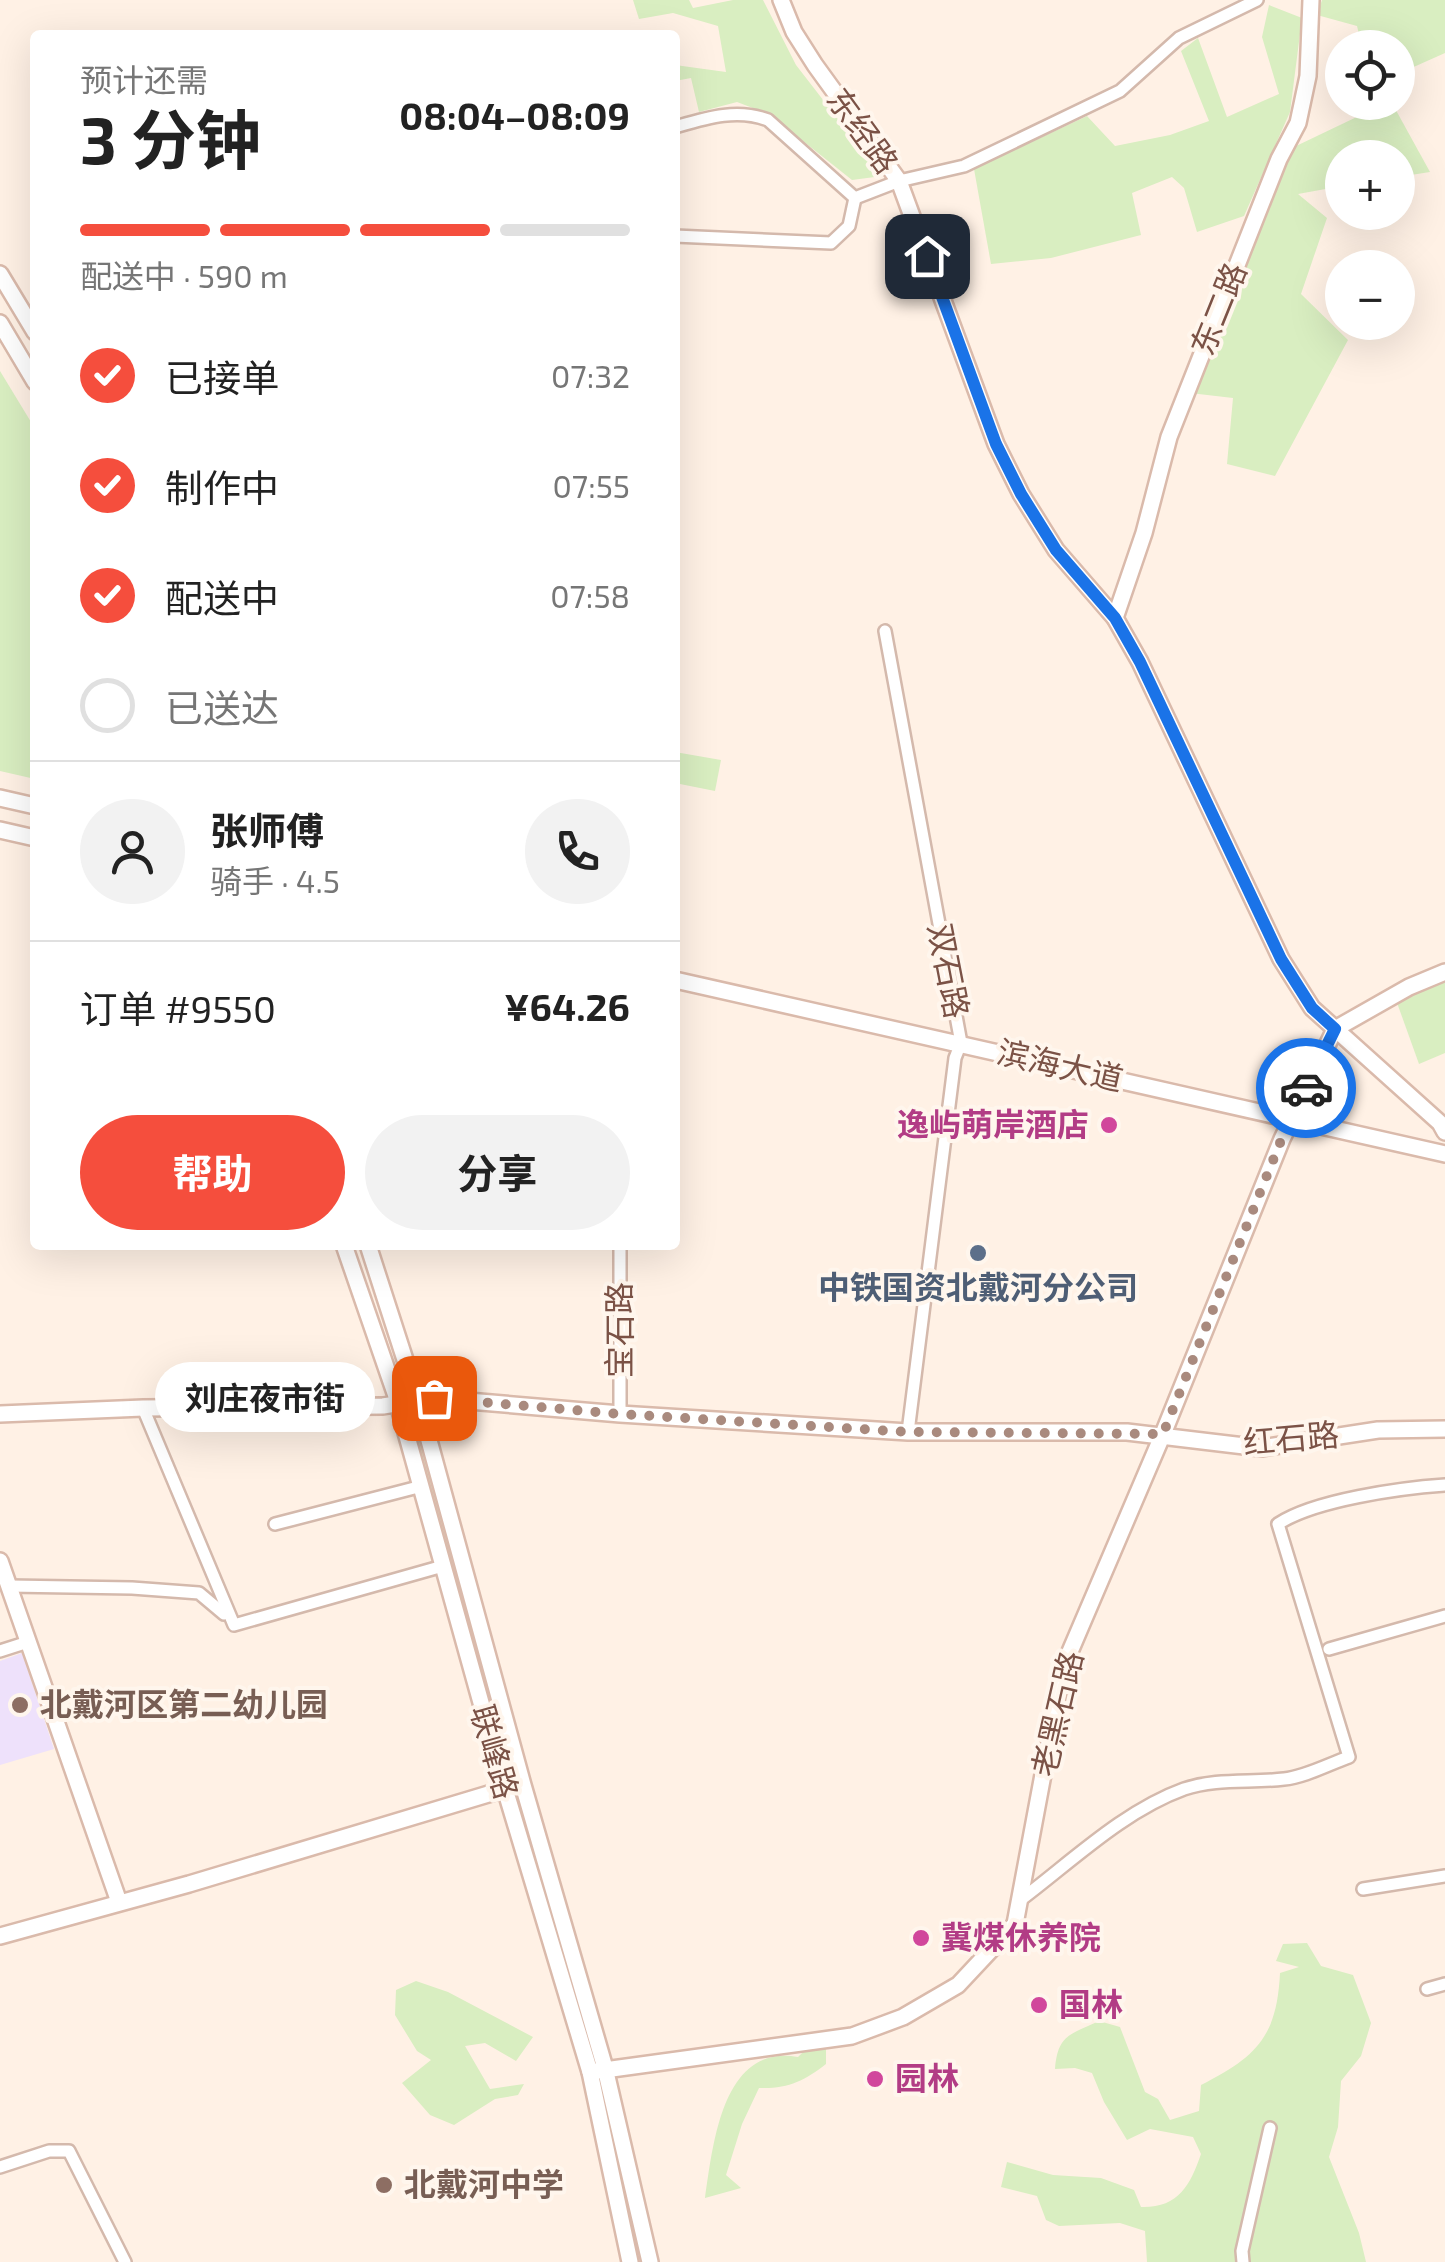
<!DOCTYPE html>
<html lang="zh">
<head>
<meta charset="utf-8">
<style>
	:root { --surface:#fff; --page:#f2f2f2; --text:#222; --muted:#767676; --line:#e0e0e0; --accent:#f54e3d }
	body { margin:0; font-family:"Exo 2","Noto Sans SC",sans-serif; background:var(--page); color:var(--text); height:100vh; display:flex; flex-direction:column; font-size:38px; white-space:nowrap }
	* { box-sizing:border-box; margin:0 }
	p { font-size:32px; color:var(--muted) }
	.icon { flex:none; width:55px; height:55px; fill:none; stroke:currentColor; stroke-width:2; stroke-linecap:round; stroke-linejoin:round }
	.map { position:relative; flex:1; overflow:hidden }
	.drawer { position:absolute; left:30px; top:30px; width:650px; height:1220px; display:flex; flex-direction:column; background:var(--surface); border-radius:10px; box-shadow:0 10px 40px #0002 }
	.drawer>* { flex:none }
	.buttons { position:absolute; left:1325px; top:30px; display:grid; gap:20px }
	.buttons a { display:grid; place-items:center; width:90px; height:90px; border-radius:50%; background:var(--surface); box-shadow:0 10px 40px #0002; font-size:50px }
	.pin { position:absolute; display:grid; place-items:center; width:85px; height:85px; color:#fff; margin:-42px; border-radius:20px; box-shadow:0 5px 15px #0006 }
	.courier { position:absolute; display:grid; place-items:center; width:100px; height:100px; margin:-50px; border:8px solid #1a73e8; border-radius:50%; background:#fff; color:#222; box-shadow:0 2px 12px #0007 }
	.bubble { position:absolute; height:70px; border-radius:35px; background:var(--surface); box-shadow:0 10px 40px #0002; font-size:32px; font-weight:700; line-height:70px; text-align:center }
	.summary em { font-style:normal; font-weight:700 }
	.summary div { display:flex; flex-direction:column-reverse }
	.summary { display:flex; align-items:center; justify-content:space-between; height:170px; padding:0 50px }
	h1 { font-size:65px; font-weight:700; line-height:75px }
	.bar { display:grid; grid-template-columns:repeat(4,1fr); gap:15px 10px; align-content:center; height:120px; padding:0 50px }
	.bar i { height:12px; border-radius:8px; background:var(--line) }
	.bar .current { background:var(--accent) }
	.bar p { grid-column:span 4 }
	.line { display:flex; align-items:center; gap:25px; padding:0 50px; border-top:2px solid var(--line) }
	.line div { flex:1 }
	.round { display:grid; place-items:center; flex:none; width:105px; height:105px; border-radius:52px; background:var(--page) }
	ol { padding:0 50px; list-style:none }
	li { display:flex; align-items:center; gap:30px; height:110px }
	li p { margin-inline-start:auto }
	li .icon { padding:10px; border-radius:50%; background:var(--accent); color:#fff; stroke-width:4 }
	li:last-child { color:var(--muted) }
	li i { width:55px; height:55px; border:5px solid var(--line); border-radius:50% }
	.action { display:flex; gap:20px; margin-top:auto; padding:20px 50px }
	.action a { flex:1; height:115px; border-radius:60px; background:var(--accent); color:#fff; font-size:40px; font-weight:700; line-height:115px; text-align:center }
	.action a+a { background:var(--page); color:var(--text) }
	.map>svg:first-child { display:block }
	.education { fill:#eee1fb }
	.green { fill:#d9eec1 }
	.lines { fill:none; stroke-linecap:round; stroke-linejoin:round }
	.street-casing { stroke:#d4b9ac; stroke-width:16 }
	.secondary-casing { stroke:#dabaab; stroke-width:20 }
	.street { stroke:#fff; stroke-width:11 }
	.secondary { stroke:#fff; stroke-width:15 }
	.done { stroke:#a98a7e; stroke-width:10; stroke-dasharray:0 18 }
	.route { stroke:#1a73e8; stroke-width:12 }
	.hotel-dot { fill:#d1479c; stroke:#fff6ed; stroke-width:4 }
	.service-dot { fill:#5c6f8a; stroke:#fff6ed; stroke-width:4 }
	.education-dot { fill:#8d6e63; stroke:#fff6ed; stroke-width:4 }
	.labels { text-anchor:middle; stroke-width:8; stroke-linejoin:round; paint-order:stroke }
	.street-label { font-size:32px; fill:#7b5246; stroke:#fff6ed }
	.hotel-label { font-size:32px; font-weight:bold; fill:#b23c85; stroke:#fff6ed; text-anchor:start }
	.service-label { font-size:32px; font-weight:bold; fill:#4e5e75; stroke:#fff6ed }
	.education-label { font-size:32px; font-weight:bold; fill:#785e54; stroke:#fff6ed; text-anchor:start }
</style>
</head>
<body>
<div class="map">
<svg width="1445" height="2262" viewBox="0 0 1445 2262">
	<rect width="100%" height="100%" fill="#fff1e5"/>
	<!-- education -->
	<polygon class="education" points="22,1653 54,1749 0,1765 0,1661"/>
	<!-- green -->
	<g class="green">
		<polygon points="633,0 689,0 693,8 733,0 763,0 796,65 882,176 852,180 769,114 737,102 699,112 691,78 675,81 675,65 726,72 718,26 673,13 639,19"/>
		<polygon points="1322,0 1445,0 1445,53 1398,74 1398,48 1362,47 1357,26 1317,15"/>
		<polygon points="1269,5 1302,18 1290,112 1244,216 1197,232 1184,188 1172,177 1132,193 1141,235 1051,258 991,264 974,169 1087,116 1115,146 1170,135 1209,121 1181,51 1198,38 1227,117 1279,94 1262,37"/>
		<polygon points="1386,103 1392,103 1430,172 1398,177 1398,158 1342,158 1342,186 1298,194 1327,218 1301,294 1348,340 1275,476 1227,464 1233,398 1190,393 1294,147"/>
		<polygon points="0,371 31,422 35,434 35,779 0,771"/>
		<polygon points="675,752 721,760 715,791 675,783"/>
		<polygon points="1445,977 1445,1053 1419,1064 1396,1000"/>
		<polygon points="416,1417 512,1761 507,1763 411,1418"/>
		<path d="M 1307,1943 L 1321,1966 L 1353,1975 L 1371,2023 L 1361,2056 L 1341,2081 L 1338,2127 L 1329,2157 L 1359,2233 L 1366,2262 L 1147,2262 L 1145,2231 L 1120,2223 L 1059,2226 L 1046,2220 L 1037,2196 L 1001,2187 L 1007,2162 L 1053,2175 L 1101,2178 L 1134,2190 L 1141,2207 C 1178,2208 1190,2186 1201,2154 L 1193,2137 L 1150,2129 L 1127,2140 L 1104,2102 L 1092,2073 L 1075,2068 L 1055,2069 C 1058,2034 1070,2035 1099,2021 L 1120,2027 L 1145,2092 L 1158,2099 L 1170,2120 L 1199,2111 L 1201,2085 C 1256,2057 1277,2037 1280,1973 L 1299,1967 L 1276,1961 L 1283,1944 Z"/>
		<polygon points="416,1981 448,1992 533,2037 516,2061 485,2043 465,2046 490,2089 524,2084 518,2095 495,2099 454,2125 430,2115 402,2083 431,2060 417,2051 395,2015 396,1990"/>
		<path d="M 809,2046 L 826,2047 L 826,2064 C 804,2081 788,2089 759,2088 L 742,2124 L 726,2175 L 741,2188 L 705,2198 C 713,2145 722,2043 798,2057 Z"/>
	</g>
	<g class="lines">
		<defs>
			<g id="street">
				<path d="M 675,127 C 706,118 737,108 768,120 L 855,198 L 899,181 L 964,166 L 1120,91 L 1179,38 L 1257,0"/>
				<polyline points="675,236 831,243 849,226 855,198"/>
				<polyline points="885,631 961,1043 955,1058 908,1432"/>
				<polyline points="143,1408 234,1625 443,1566"/>
				<polyline points="620,1414 620,1245"/>
				<polyline points="275,1524 422,1486"/>
				<polyline points="9,1586 132,1588 199,1593 224,1614"/>
				<polyline points="1329,1649 1445,1616"/>
				<polyline points="0,1651 28,1642"/>
				<polyline points="1363,1889 1445,1876"/>
				<path d="M 1019,1901 C 1070,1863 1123,1811 1184,1789 C 1217,1778 1250,1783 1284,1779 C 1305,1777 1329,1764 1349,1757 L 1278,1524 C 1314,1500 1401,1488 1445,1485"/>
				<polyline points="1427,1989 1445,1984"/>
				<polyline points="0,2167 49,2151 69,2151 125,2262"/>
				<polyline points="1243,2262 1242,2251 1270,2128"/>
			</g>
			<g id="secondary">
				<polyline points="781,0 794,32 815,65 899,181 996,444 1021,494 1056,550 1115,618 1140,662 1281,959 1312,1008 1440,1123 1445,1132"/>
				<polyline points="0,274 35,332"/>
				<polyline points="0,323 35,382"/>
				<polyline points="1115,618 1144,533 1169,437 1279,159 1298,123 1308,76 1311,0"/>
				<polyline points="0,798 35,806"/>
				<polyline points="0,830 35,838"/>
				<polyline points="675,980 1445,1154"/>
				<polyline points="1335,1029 1409,987 1445,972"/>
				<polyline points="344,1245 395,1393 505,1789 590,2072 630,2262"/>
				<polyline points="368,1245 418,1400 523,1785 605,2068 650,2262"/>
				<polyline points="0,1414 143,1408 383,1406 433,1398 620,1414 908,1432 1127,1432 1261,1448 1378,1430 1445,1429"/>
				<polyline points="0,1561 119,1902"/>
				<polyline points="0,1936 189,1884 505,1789"/>
				<polyline points="590,2072 852,2036 903,2017 958,1985 1015,1924 1063,1668 1163,1434 1282,1139 1335,1029"/>
			</g>
		</defs>
		<!-- street casing -->
		<use href="#street" class="street-casing"/>
		<!-- secondary casing -->
		<use href="#secondary" class="secondary-casing"/>
		<!-- street -->
		<use href="#street" class="street"/>
		<!-- secondary -->
		<use href="#secondary" class="secondary"/>
	</g>
	<g class="lines">
		<!-- done -->
		<polyline class="done" points="434,1398 620,1414 908,1432 1163,1434 1282,1138 1306,1088"/>
		<!-- route -->
		<polyline class="route" points="927,256 996,444 1021,494 1056,550 1115,618 1140,662 1281,959 1312,1008 1335,1029 1306,1088"/>
	</g>
	<!-- markers -->
	<g class="hotel-dot">
		<circle cx="1109" cy="1125" r="10"/>
		<circle cx="921" cy="1938" r="10"/>
		<circle cx="1039" cy="2005" r="10"/>
		<circle cx="875" cy="2079" r="10"/>
	</g>
	<circle class="service-dot" cx="978" cy="1253" r="10"/>
	<g class="education-dot">
		<circle cx="20" cy="1705" r="10"/>
		<circle cx="384" cy="2185" r="10"/>
	</g>
	<g class="labels">
		<!-- street labels -->
		<g class="street-label">
			<text transform="translate(862 131) rotate(54)" y="11">东经路</text>
			<text transform="translate(1219 309) rotate(-68)" y="11">东二路</text>
			<text transform="translate(948 971) rotate(79)" y="11">双石路</text>
			<text transform="translate(1060 1066) rotate(13)" y="11">滨海大道</text>
			<text transform="translate(620 1330) rotate(-90)" y="11">宝石路</text>
			<text transform="translate(1291 1439) rotate(-5)" y="11">红石路</text>
			<text transform="translate(1058 1714) rotate(-77)" y="11">老黑石路</text>
			<text transform="translate(494 1752) rotate(74)" y="11">联峰路</text>
		</g>
		<!-- hotel labels -->
		<g class="hotel-label">
			<text x="1089" y="1136" text-anchor="end">逸屿萌岸酒店</text>
			<text x="941" y="1949">冀煤休养院</text>
			<text x="1059" y="2016">国林</text>
			<text x="895" y="2090">园林</text>
		</g>
		<!-- service labels -->
		<g class="service-label">
			<text x="978" y="1299">中铁国资北戴河分公司</text>
		</g>
		<!-- education labels -->
		<g class="education-label">
			<text x="40" y="1716">北戴河区第二幼儿园</text>
			<text x="404" y="2196">北戴河中学</text>
		</g>
	</g>
</svg>
<div class="buttons">
<a><svg class="icon" aria-label="locate" viewBox="0 0 24 24"><circle cx="12" cy="12" r="6"/><path d="M12 2v4M12 18v4M2 12h4M18 12h4"/></svg></a>
<a>+</a>
<a>−</a>
</div>
<div class="pin" style="left:434px;top:1398px;background:#ea580c"><svg class="icon" aria-label="bag" viewBox="0 0 24 24"><path d="M5 8h14l-1 12H6zM9 8a3 3 0 0 1 6 0"/></svg></div>
<div class="pin" style="left:927px;top:256px;background:#1f2937"><svg class="icon" aria-label="home" viewBox="0 0 24 24"><path d="M3 11l9-7 9 7M6 9v11h12V9"/></svg></div>
<div class="courier" style="left:1306px;top:1088px"><svg class="icon" aria-label="car" viewBox="0 0 24 24"><path d="M5 17H2v-5l4-1 3-4h7l3 4 3 1v5h-3M9 17h6M6 11h13"/><circle cx="7" cy="17" r="2"/><circle cx="17" cy="17" r="2"/></svg></div>
<div class="bubble" style="left:155px;top:1362px;width:220px">刘庄夜市街</div>
<section class="drawer">
<div class="summary"><div><h1>3 分钟</h1><p>预计还需</p></div><em>08:04–08:09</em></div>
<div class="bar"><i class="current"></i><i class="current"></i><i class="current"></i><i></i><p>配送中 · 590 m</p></div>
<ol>
<li><svg class="icon" aria-label="check" viewBox="0 0 24 24"><path d="M5 12l5 5 9-10"/></svg>已接单<p>07:32</p></li>
<li><svg class="icon" aria-label="check" viewBox="0 0 24 24"><path d="M5 12l5 5 9-10"/></svg>制作中<p>07:55</p></li>
<li><svg class="icon" aria-label="check" viewBox="0 0 24 24"><path d="M5 12l5 5 9-10"/></svg>配送中<p>07:58</p></li>
<li><i></i>已送达</li>
</ol>
<div class="line" style="height:180px"><a class="round"><svg class="icon" aria-label="person" viewBox="0 0 24 24"><circle cx="12" cy="8" r="4"/><path d="M4 21q1-7 8-7t8 7"/></svg></a><div><b>张师傅</b><p>骑手 · 4.5</p></div><a class="round"><svg class="icon" aria-label="phone" viewBox="0 0 24 24"><path d="M5 4h4l2 5-3 2q2 4 5 5l2-3 5 2v4C11 20 4 13 5 4z"/></svg></a></div>
<div class="line" style="height:130px"><div>订单 #9550</div><b>¥64.26</b></div>
<div class="action"><a>帮助</a><a>分享</a></div>
</section>
</div>
</body>
</html>
